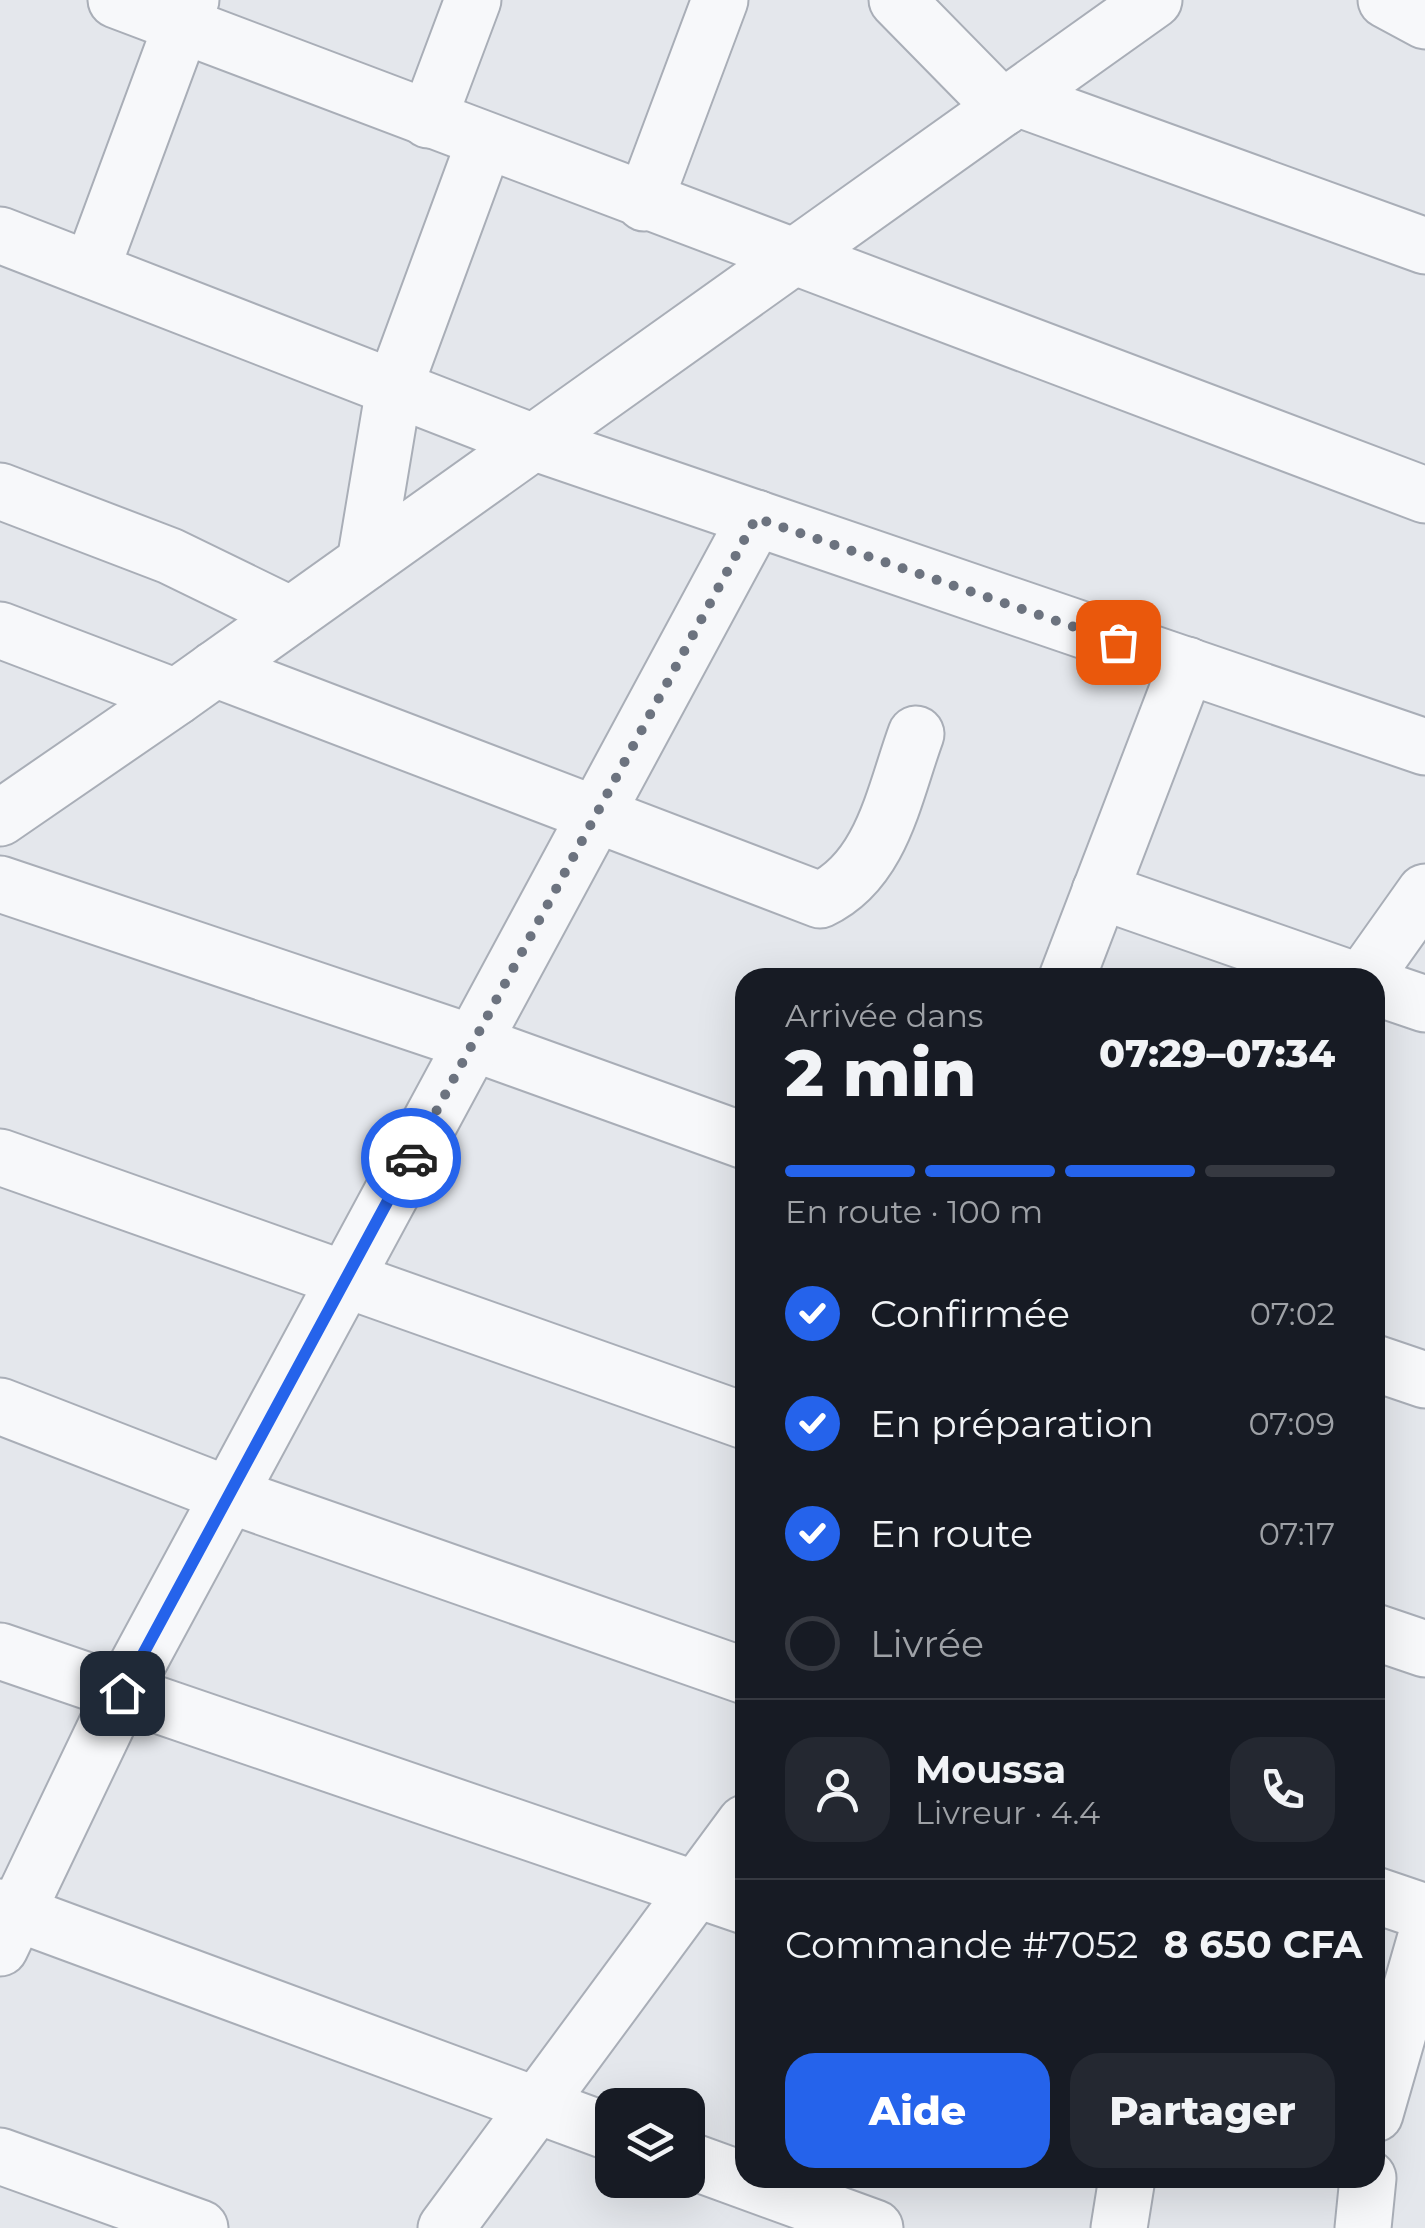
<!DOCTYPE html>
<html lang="fr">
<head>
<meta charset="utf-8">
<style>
	:root { --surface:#171b24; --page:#242831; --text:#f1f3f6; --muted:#9ea1a6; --line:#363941; --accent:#2563eb }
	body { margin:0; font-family:Montserrat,sans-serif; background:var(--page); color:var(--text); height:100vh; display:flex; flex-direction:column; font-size:38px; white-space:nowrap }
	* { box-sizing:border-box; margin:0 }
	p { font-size:32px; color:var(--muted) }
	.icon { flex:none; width:55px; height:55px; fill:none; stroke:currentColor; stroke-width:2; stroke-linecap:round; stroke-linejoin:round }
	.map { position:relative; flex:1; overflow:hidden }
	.panel { position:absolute; left:735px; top:968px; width:650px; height:1220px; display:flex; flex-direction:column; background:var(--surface); border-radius:30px; box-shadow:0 10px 40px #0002 }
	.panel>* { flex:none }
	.tools { position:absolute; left:595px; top:2088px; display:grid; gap:20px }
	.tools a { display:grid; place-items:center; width:110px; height:110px; border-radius:20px; background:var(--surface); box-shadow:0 10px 40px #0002; font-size:50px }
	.pin { position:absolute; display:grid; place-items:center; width:85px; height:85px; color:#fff; margin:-42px; border-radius:20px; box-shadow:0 5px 15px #0006 }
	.courier { position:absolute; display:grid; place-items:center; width:100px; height:100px; margin:-50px; border:8px solid #2563eb; border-radius:50%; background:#fff; color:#222; box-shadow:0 2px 12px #0007 }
	.head em { font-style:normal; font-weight:800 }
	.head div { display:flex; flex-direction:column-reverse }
	.head { display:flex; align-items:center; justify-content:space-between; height:170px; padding:0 50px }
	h1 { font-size:65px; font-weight:800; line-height:75px }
	.bar { display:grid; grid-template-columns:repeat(4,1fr); gap:15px 10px; align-content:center; height:120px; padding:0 50px }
	.bar i { height:12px; border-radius:8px; background:var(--line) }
	.bar .active { background:var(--accent) }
	.bar p { grid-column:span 4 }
	.line { display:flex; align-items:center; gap:25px; padding:0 50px; border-top:2px solid var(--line) }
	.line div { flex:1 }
	.round { display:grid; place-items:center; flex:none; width:105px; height:105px; border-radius:30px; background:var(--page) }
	ol { padding:0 50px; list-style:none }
	li { display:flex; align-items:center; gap:30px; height:110px }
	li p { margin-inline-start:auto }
	li .icon { padding:10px; border-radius:50%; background:var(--accent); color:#fff; stroke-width:4 }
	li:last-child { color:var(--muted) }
	li i { width:55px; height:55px; border:5px solid var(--line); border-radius:50% }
	.button { display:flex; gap:20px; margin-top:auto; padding:20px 50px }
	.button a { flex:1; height:115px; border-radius:30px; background:var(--accent); color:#fff; font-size:40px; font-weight:800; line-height:115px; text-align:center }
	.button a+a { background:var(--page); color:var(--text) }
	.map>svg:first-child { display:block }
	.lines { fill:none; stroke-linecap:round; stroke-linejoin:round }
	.minor-casing { stroke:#a9aeb7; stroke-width:59 }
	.minor { stroke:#f7f8fa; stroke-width:55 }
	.done { stroke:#6c737f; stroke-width:10; stroke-dasharray:0 18 }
	.route { stroke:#2563eb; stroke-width:12 }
</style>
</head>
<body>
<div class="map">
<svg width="1425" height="2228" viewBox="0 0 1425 2228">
	<rect width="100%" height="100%" fill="#e4e7ec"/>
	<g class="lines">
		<defs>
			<g id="minor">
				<polyline points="116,0 1425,495"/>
				<polyline points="897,0 1003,108"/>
				<polyline points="1386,0 1425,21"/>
				<polyline points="1017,98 1425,246"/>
				<polyline points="428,120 473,0"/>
				<polyline points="644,203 720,0"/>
				<polyline points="0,235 533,442 1425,747"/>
				<polyline points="91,270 191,0"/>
				<polyline points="0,491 170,556 291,615"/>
				<polyline points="365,562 394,388 485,141"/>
				<polyline points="0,630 176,697"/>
				<path d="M 215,669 L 820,900 C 882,871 894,794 916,734"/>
				<polyline points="0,818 176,697 1154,0"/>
				<polyline points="0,884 473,1043 745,1141"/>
				<polyline points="1100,891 1349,978"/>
				<polyline points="1067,978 1187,665"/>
				<polyline points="1364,978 1425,892"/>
				<polyline points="1375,987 1425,1004"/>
				<polyline points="0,1157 745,1421"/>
				<polyline points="1375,1363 1425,1380"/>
				<polyline points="0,1406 229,1495 745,1676"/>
				<polyline points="1375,1632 1425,1649"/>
				<polyline points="0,1651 745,1906"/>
				<polyline points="1375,1895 1425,1912"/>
				<polyline points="0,1907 612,2133"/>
				<polyline points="0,1948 122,1693 756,518"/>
				<polyline points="1375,2114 1425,1940"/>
				<polyline points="0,2156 200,2228"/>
				<polyline points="688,2160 875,2228"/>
				<polyline points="446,2228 745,1823"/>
				<polyline points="1119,2228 1127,2178"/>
				<polyline points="1363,2228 1368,2178"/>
			</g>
		</defs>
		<!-- minor casing -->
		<use href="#minor" class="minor-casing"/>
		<!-- minor -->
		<use href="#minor" class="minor"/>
	</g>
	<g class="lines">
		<!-- done -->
		<polyline class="done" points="411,1158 756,518 1118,642"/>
		<!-- route -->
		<polyline class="route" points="122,1693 411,1158"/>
	</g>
</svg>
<div class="tools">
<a><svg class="icon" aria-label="layers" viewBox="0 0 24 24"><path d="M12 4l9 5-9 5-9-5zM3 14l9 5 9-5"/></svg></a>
</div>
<div class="pin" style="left:1118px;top:642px;background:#ea580c"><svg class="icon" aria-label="bag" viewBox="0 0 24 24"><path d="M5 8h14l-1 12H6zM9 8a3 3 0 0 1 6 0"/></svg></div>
<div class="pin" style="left:122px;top:1693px;background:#1f2937"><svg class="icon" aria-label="home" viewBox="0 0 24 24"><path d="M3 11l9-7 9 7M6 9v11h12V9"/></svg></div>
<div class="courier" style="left:411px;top:1158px"><svg class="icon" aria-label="car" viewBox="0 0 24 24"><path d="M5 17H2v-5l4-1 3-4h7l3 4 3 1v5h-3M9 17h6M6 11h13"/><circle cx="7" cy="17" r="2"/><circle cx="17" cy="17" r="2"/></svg></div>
<section class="panel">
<div class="head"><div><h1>2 min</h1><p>Arrivée dans</p></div><em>07:29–07:34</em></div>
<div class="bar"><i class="active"></i><i class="active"></i><i class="active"></i><i></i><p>En route · 100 m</p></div>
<ol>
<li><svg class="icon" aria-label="check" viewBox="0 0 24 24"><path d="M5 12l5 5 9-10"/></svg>Confirmée<p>07:02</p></li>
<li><svg class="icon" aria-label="check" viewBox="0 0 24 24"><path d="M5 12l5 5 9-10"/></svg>En préparation<p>07:09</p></li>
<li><svg class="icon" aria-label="check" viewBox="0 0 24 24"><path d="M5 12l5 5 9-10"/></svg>En route<p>07:17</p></li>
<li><i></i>Livrée</li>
</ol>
<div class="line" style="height:180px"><a class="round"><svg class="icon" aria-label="person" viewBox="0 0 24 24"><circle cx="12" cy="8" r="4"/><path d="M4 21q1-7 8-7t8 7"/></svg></a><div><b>Moussa</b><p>Livreur · 4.4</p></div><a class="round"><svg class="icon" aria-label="phone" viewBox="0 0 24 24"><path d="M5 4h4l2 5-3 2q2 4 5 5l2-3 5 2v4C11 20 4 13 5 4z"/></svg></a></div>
<div class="line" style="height:130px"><div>Commande #7052</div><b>8 650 CFA</b></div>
<div class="button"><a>Aide</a><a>Partager</a></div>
</section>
</div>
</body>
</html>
